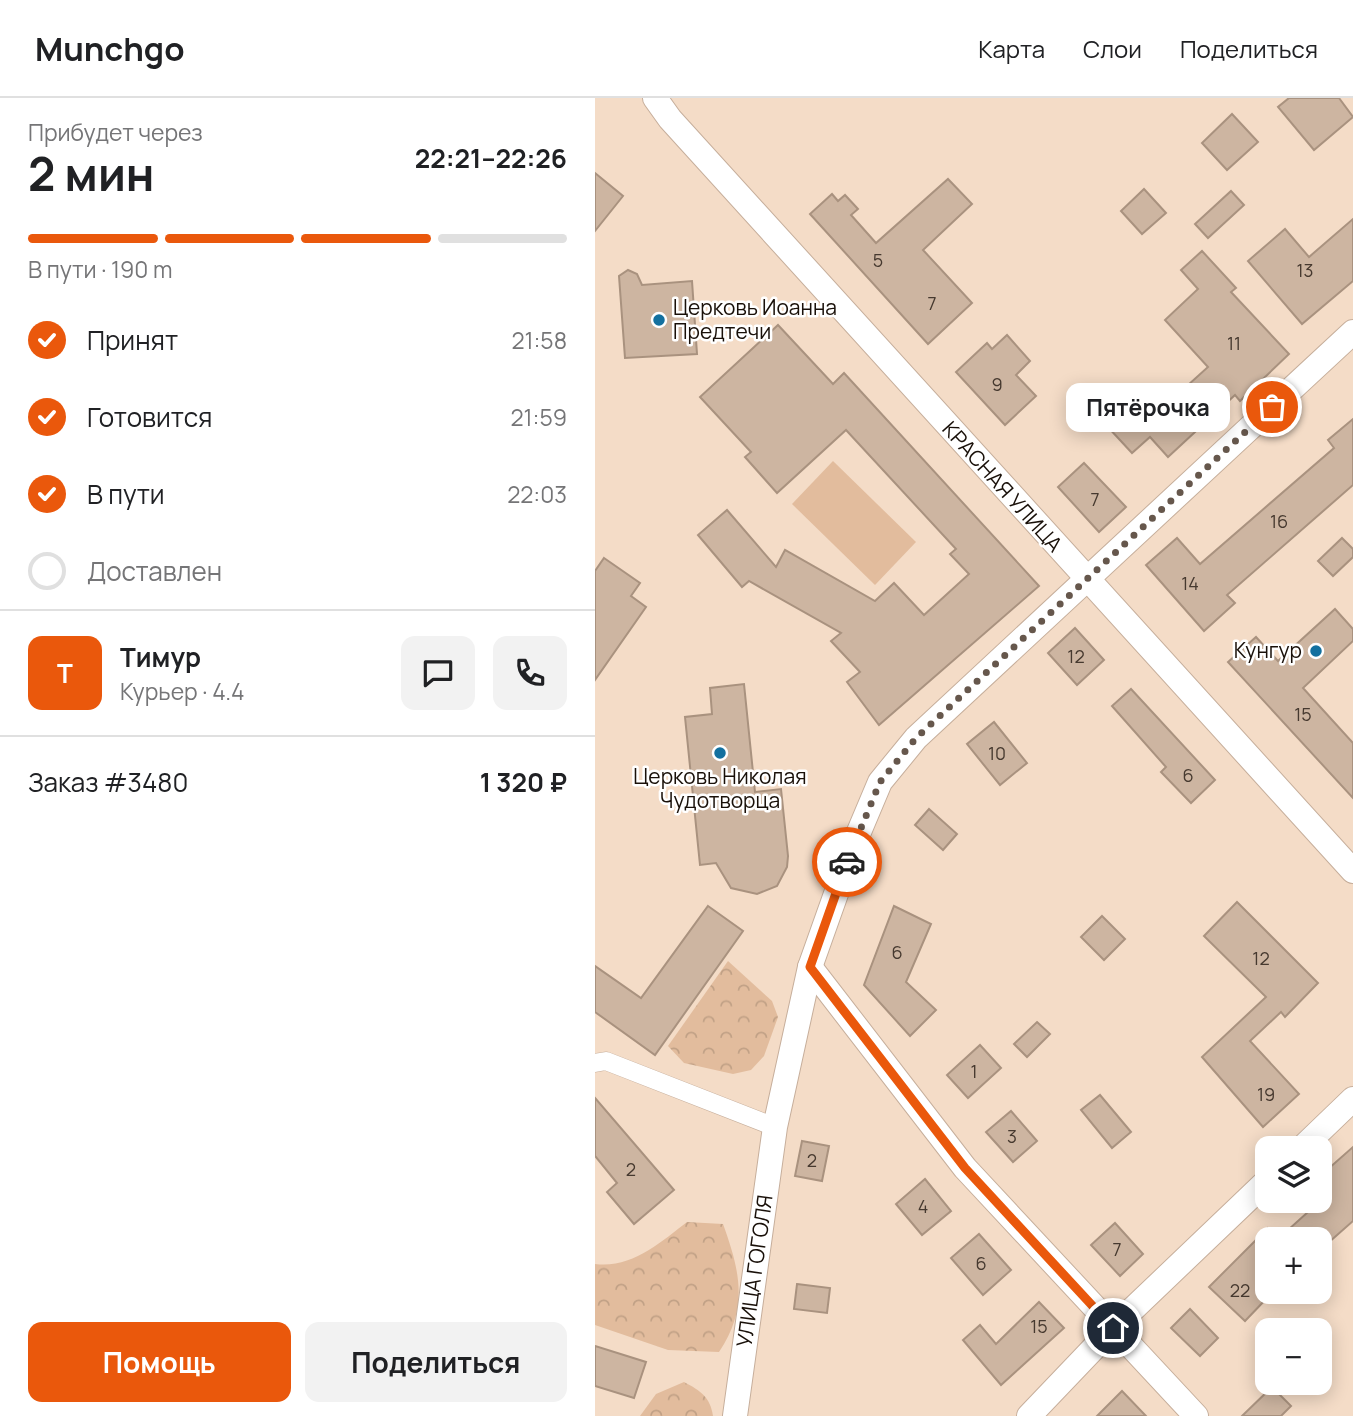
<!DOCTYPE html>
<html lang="ru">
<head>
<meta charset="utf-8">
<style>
	:root { --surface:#fff; --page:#f2f2f2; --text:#202124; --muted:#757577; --line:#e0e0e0; --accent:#ea580c }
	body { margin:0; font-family:Manrope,sans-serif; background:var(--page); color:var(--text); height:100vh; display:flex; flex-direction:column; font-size:26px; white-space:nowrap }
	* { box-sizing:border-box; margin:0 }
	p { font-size:23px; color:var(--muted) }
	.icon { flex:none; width:38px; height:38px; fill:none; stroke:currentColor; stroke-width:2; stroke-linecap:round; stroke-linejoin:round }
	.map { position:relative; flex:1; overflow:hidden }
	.details { display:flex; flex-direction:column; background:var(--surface); width:595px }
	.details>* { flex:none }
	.fabs { position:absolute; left:660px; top:1038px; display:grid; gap:14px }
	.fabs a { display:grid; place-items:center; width:77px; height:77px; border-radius:14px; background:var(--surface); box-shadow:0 4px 18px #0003; font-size:35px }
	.pin { position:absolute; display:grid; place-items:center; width:60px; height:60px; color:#fff; margin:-30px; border:4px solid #fff; border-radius:50%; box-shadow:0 2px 7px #0007 }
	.courier { position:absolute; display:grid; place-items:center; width:70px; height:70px; margin:-35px; border:5px solid #ea580c; border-radius:50%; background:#fff; color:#222; box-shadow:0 2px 9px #0007 }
	.bubble { position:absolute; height:49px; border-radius:14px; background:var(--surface); box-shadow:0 4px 18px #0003; font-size:23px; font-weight:700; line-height:49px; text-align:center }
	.headline em { font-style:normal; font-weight:700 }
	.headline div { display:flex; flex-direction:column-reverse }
	.headline { display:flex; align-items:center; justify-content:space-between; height:119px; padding:0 28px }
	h1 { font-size:46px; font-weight:700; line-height:52px }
	.bar { display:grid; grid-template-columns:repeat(4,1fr); gap:10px 7px; align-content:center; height:84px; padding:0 28px }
	.bar i { height:9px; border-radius:5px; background:var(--line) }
	.bar .active { background:var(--accent) }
	.bar p { grid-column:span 4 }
	.line { display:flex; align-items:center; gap:18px; padding:0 28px; border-top:2px solid var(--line) }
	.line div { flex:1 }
	.round { display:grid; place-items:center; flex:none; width:74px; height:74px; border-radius:14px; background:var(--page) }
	ol { padding:0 28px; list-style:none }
	li { display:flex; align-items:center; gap:21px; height:77px }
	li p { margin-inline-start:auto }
	li .icon { padding:7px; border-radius:50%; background:var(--accent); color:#fff; stroke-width:4 }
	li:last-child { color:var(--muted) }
	li i { width:38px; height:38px; border:4px solid var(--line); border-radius:50% }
	.button { display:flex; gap:14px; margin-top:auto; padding:14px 28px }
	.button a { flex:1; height:80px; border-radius:14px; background:var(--accent); color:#fff; font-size:28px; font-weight:700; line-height:80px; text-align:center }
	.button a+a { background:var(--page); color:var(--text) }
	header { display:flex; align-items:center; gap:42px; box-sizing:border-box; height:98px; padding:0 35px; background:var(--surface); border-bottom:2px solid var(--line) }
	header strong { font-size:33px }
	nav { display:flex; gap:38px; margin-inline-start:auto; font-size:24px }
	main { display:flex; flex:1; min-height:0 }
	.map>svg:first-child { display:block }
	.forest { fill:url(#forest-crowns) }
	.green { fill:#e2bc9d }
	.building { fill:#cdb5a1; stroke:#a9927f; stroke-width:2 }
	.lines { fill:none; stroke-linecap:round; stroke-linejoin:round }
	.street-casing { stroke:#c6ae9b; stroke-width:19 }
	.secondary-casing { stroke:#c6ae9b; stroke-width:26 }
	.street { stroke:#fff; stroke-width:18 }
	.secondary { stroke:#fff; stroke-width:24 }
	.done { stroke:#66574c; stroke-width:7; stroke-dasharray:0 12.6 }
	.route { stroke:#ea580c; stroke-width:9 }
	.poi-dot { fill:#13709f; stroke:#fff; stroke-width:2.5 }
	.labels { text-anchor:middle; stroke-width:5; stroke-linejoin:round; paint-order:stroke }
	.number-label { font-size:18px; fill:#46392f }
	.poi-label { font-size:21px; fill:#191009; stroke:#fff; text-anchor:start }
	.street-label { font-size:21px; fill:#191009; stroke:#fff }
</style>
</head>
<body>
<header>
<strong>Munchgo</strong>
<nav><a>Карта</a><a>Слои</a><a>Поделиться</a></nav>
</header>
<main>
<section class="details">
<div class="headline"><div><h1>2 мин</h1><p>Прибудет через</p></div><em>22:21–22:26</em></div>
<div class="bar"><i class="active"></i><i class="active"></i><i class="active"></i><i></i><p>В пути · 190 m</p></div>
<ol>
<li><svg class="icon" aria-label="check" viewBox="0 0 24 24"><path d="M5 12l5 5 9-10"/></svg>Принят<p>21:58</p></li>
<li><svg class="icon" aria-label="check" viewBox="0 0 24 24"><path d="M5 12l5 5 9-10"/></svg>Готовится<p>21:59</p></li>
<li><svg class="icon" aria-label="check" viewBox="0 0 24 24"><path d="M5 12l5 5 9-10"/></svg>В пути<p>22:03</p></li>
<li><i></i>Доставлен</li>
</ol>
<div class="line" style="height:126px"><b class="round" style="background:var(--accent);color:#fff">Т</b><div><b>Тимур</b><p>Курьер · 4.4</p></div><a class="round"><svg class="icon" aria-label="chat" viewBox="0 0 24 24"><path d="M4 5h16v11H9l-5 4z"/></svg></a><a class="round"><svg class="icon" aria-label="phone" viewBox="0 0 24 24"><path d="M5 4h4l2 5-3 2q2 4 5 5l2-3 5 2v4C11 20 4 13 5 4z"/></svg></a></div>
<div class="line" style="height:91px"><div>Заказ #3480</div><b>1 320 ₽</b></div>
<div class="button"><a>Помощь</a><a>Поделиться</a></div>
</section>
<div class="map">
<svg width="758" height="1318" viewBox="0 0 758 1318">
	<defs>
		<pattern id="forest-crowns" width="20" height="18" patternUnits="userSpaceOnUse" patternTransform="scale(1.75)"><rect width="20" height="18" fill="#e2bc9d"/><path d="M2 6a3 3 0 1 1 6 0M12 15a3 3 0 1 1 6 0" fill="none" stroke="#c1a186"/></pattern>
	</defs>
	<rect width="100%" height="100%" fill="#f4dcc7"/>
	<!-- forest -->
	<g class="forest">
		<polygon points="133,863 177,903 183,919 169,958 156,972 138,976 89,965 73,948"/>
		<path d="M 92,1124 L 128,1126 C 145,1173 154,1210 124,1254 L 73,1252 L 0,1227 L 0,1166 C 36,1171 66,1144 92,1124 Z"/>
		<path d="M 89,1284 C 106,1293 115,1299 118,1318 L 45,1318 L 61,1296 Z"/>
	</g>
	<!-- green -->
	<polygon class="green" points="238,363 321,444 280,487 197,406"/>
	<!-- building -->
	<g class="building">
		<polygon points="694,0 744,0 758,19 719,52 683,9"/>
		<polygon points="637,16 663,44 632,72 607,45"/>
		<polygon points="0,75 28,98 0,133"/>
		<polygon points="353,81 377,106 328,152 377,205 333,246 215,116 237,96 243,103 250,97 263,111 256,117 281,145"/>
		<polygon points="549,91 571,115 547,136 526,113"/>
		<polygon points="636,93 649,107 613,140 600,126"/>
		<polygon points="758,121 758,183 707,226 653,163 690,131 714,159"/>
		<polygon points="607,153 641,190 636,194 694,256 645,303 640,297 573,359 555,339 537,355 499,314 521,294 550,326 613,269 570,222 603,191 586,172"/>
		<polygon points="33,172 42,176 47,187 97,183 102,256 30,260 24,178"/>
		<polygon points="183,227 238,286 249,275 444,488 284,627 252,584 265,574 236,543 246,535 154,483 147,489 103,437 132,412 181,469 190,452 280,503 299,485 329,517 374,476 355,456 361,451 251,332 182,395 150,359 156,354 105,299"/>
		<polygon points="412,237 435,263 421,277 441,298 410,327 361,274 392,245 397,251"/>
		<polygon points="758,321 758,387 632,497 640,505 609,533 551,467 582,440 605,466 739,350 733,342"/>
		<polygon points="489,365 531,409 504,434 463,389"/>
		<polygon points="747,440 758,451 758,459 738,478 723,463"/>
		<polygon points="9,460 45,485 36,498 51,509 0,582 0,473"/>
		<polygon points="740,511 758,531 758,543 708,590 758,645 758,700 633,564 661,539 683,563"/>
		<polygon points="480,530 509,562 482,587 453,555"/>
		<polygon points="149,586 160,694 186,691 193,758 192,769 182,788 162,796 136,790 121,765 105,767 90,619 117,616 115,590"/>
		<polygon points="536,591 620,682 596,705 566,674 571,669 517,608"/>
		<polygon points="399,624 432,665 405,687 372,646"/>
		<polygon points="334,711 362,736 348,752 320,727"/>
		<polygon points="642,804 723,885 690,919 686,914 655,943 704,996 668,1029 607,959 671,899 609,838"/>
		<polygon points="113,808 148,833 60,957 0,914 0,868 46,900"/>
		<polygon points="299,808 336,826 311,884 341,912 315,938 269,887"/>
		<polygon points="507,818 530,841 509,862 486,839"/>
		<polygon points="442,924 455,936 432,959 419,946"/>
		<polygon points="385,947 406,970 373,1000 352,977"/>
		<polygon points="505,997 536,1034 517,1050 486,1012"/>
		<polygon points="0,1000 79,1092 39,1126 12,1094 22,1085 0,1058"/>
		<polygon points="416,1013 442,1043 418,1064 391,1034"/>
		<polygon points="207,1043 234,1048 227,1083 200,1078"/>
		<polygon points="758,1049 758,1123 724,1153 724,1141 683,1141 733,1096 724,1086 724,1079"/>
		<polygon points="330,1081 356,1113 327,1137 301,1106"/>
		<polygon points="520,1125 548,1156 525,1178 496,1147"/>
		<polygon points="672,1131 672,1200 650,1223 614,1189"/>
		<polygon points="384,1136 416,1172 388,1197 356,1160"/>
		<polygon points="202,1186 235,1190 232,1215 199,1211"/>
		<polygon points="444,1204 469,1230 406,1287 368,1242 385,1227 401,1246"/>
		<polygon points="595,1211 623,1240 605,1258 576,1230"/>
		<polygon points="0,1248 51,1264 39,1300 0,1288"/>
		<polygon points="677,1289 696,1308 686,1318 647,1318"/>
		<polygon points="527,1293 551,1318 502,1318"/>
	</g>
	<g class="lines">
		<defs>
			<polyline id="street" points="0,965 11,963 180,1029"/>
			<g id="secondary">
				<polyline points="60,0 75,21 758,773"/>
				<polyline points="215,869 370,1070 601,1318"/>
				<polyline points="707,1050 758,1001"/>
				<polyline points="140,1318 180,1029 215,869 258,748 285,684 321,640 758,234"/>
				<polyline points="434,1318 518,1230 672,1083"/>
			</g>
		</defs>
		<!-- street casing -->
		<use href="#street" class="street-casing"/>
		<!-- secondary casing -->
		<use href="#secondary" class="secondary-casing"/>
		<!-- street -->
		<use href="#street" class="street"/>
		<!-- secondary -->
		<use href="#secondary" class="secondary"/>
	</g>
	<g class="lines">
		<!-- done -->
		<polyline class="done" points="252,764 285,684 321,640 677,309"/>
		<!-- route -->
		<polyline class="route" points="252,764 215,869 370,1070 518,1230"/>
	</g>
	<!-- markers -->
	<g class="poi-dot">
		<circle cx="64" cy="222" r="7"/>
		<circle cx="721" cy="553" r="7"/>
		<circle cx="125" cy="655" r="7"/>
	</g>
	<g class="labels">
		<!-- number labels -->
		<g class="number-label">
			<text x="283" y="169">5</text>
			<text x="710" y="179">13</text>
			<text x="337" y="212">7</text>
			<text x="639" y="252">11</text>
			<text x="402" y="293">9</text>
			<text x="500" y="408">7</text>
			<text x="684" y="430">16</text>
			<text x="595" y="492">14</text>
			<text x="481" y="565">12</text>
			<text x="708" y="623">15</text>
			<text x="402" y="662">10</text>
			<text x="593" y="684">6</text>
			<text x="302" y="861">6</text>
			<text x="666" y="867">12</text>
			<text x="379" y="980">1</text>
			<text x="671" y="1003">19</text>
			<text x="417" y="1045">3</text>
			<text x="217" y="1069">2</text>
			<text x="36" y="1078">2</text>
			<text x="328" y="1115">4</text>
			<text x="522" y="1158">7</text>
			<text x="386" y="1172">6</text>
			<text x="645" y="1199">22</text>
			<text x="444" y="1235">15</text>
		</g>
		<!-- poi labels -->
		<g class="poi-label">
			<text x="78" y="217">Церковь Иоанна<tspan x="78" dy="24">Предтечи</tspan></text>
			<text x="707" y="560" text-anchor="end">Кунгур</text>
			<text x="125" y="686" text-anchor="middle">Церковь Николая<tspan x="125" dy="24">Чудотворца</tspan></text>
		</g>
		<!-- street labels -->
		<g class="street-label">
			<text transform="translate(407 389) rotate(48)" y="7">КРАСНАЯ УЛИЦА</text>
			<text transform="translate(160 1173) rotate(-82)" y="7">УЛИЦА ГОГОЛЯ</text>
		</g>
	</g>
</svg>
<div class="fabs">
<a><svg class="icon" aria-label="layers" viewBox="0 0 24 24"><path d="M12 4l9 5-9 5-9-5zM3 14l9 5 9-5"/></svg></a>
<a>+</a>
<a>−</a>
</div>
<div class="pin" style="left:677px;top:309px;background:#ea580c"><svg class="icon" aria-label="bag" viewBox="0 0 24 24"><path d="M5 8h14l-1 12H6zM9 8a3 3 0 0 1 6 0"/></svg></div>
<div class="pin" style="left:518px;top:1230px;background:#1f2937"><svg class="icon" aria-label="home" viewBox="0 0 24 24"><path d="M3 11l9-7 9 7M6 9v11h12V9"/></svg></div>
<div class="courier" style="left:252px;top:764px"><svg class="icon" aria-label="car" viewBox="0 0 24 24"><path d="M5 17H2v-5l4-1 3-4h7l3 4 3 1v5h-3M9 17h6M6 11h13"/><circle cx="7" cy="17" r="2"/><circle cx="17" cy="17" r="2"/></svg></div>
<div class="bubble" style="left:471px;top:285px;width:164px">Пятёрочка</div>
</div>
</main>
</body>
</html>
